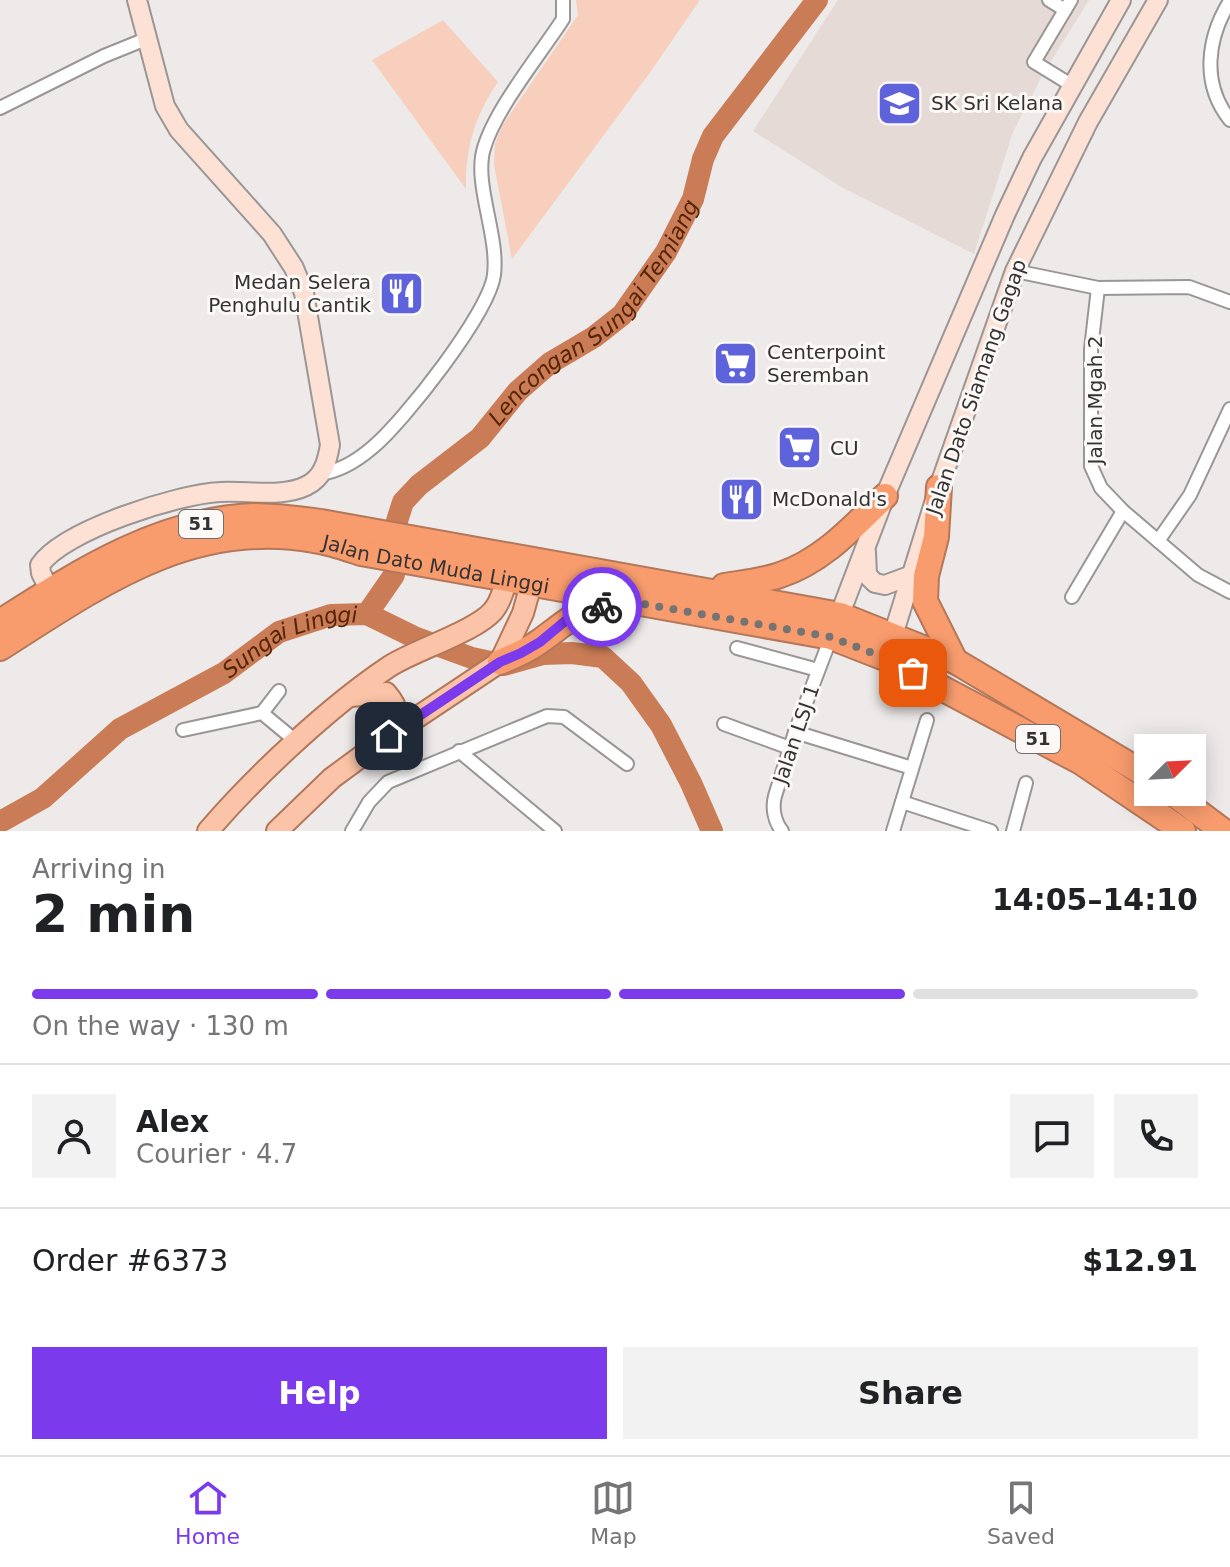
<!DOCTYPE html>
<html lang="en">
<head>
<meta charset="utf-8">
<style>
	:root { --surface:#fff; --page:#f2f2f2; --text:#202124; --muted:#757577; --line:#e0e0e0; --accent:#7c3aed }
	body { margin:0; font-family:"DejaVu Sans",sans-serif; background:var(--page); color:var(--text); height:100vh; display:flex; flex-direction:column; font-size:30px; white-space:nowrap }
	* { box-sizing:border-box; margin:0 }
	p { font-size:26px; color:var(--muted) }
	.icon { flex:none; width:44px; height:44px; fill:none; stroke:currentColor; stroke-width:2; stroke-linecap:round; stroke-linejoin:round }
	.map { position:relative; height:831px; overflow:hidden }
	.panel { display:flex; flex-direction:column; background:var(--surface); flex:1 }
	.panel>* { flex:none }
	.needle { width:52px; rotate:66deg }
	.fabs { position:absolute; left:1134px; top:734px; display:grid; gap:16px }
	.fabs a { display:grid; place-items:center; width:72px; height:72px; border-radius:0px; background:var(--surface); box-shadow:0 4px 20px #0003; font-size:40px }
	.pin { position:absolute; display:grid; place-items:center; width:68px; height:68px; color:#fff; margin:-34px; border-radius:16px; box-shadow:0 4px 12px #0006 }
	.courier { position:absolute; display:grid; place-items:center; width:80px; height:80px; margin:-40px; border:6px solid #7c3aed; border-radius:50%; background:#fff; color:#222; box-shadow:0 2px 10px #0007 }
	.headline em { font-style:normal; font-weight:700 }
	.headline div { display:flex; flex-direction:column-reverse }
	.headline { display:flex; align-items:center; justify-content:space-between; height:136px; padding:0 32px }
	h1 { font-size:52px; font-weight:700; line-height:60px }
	.bar { display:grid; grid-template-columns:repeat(4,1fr); gap:12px 8px; align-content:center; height:96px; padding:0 32px }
	.bar i { height:10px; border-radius:6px; background:var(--line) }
	.bar .active { background:var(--accent) }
	.bar p { grid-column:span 4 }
	.line { display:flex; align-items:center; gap:20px; padding:0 32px; border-top:2px solid var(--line) }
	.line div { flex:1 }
	.round { display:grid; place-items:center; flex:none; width:84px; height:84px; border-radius:0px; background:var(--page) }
	.button { display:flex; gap:16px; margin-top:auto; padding:16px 32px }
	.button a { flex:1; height:92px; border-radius:0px; background:var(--accent); color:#fff; font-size:32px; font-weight:700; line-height:92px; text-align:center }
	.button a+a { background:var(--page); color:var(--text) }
	.tab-bar { display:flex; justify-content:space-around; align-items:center; height:112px; border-top:2px solid var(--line); background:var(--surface); font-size:22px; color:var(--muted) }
	.tab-bar a { display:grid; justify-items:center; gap:4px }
	.tab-bar .active { color:var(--accent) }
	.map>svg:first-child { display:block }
	.built { fill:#e5dad5 }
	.green { fill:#f8cfbc }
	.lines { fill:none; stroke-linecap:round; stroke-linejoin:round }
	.river { stroke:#c97c55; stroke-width:22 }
	.street-casing { stroke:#999695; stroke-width:16 }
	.secondary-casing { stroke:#999695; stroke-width:22 }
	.primary-casing { stroke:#b37759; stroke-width:24 }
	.highway-casing { stroke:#b37759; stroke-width:28 }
	.street { stroke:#fff; stroke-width:12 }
	.secondary { stroke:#fde1d4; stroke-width:18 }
	.primary { stroke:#fbc4a8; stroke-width:20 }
	.highway { stroke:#f89c6e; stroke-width:24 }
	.done { stroke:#757373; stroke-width:8; stroke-dasharray:0 14.4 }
	.route { stroke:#7c3aed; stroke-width:10 }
	.labels { text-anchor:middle; stroke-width:6; stroke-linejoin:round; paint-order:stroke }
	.shield { fill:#fbf8f6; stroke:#706e6e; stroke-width:2 }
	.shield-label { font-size:18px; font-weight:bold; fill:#343333 }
	.poi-label { font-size:20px; fill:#343333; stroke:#fbf8f6; text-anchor:start }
	.street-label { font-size:20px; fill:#343333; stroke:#fbf8f6 }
	.water-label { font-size:22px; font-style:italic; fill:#552305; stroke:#fbf8f6 }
</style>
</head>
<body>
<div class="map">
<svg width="1230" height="831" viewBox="0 0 1230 831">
	<rect width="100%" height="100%" fill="#eeeae9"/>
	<!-- built -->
	<polygon class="built" points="838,0 1089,0 1043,74 1013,132 974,254 843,188 753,131"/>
	<!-- green -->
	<g class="green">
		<polygon points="576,0 700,0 649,74 512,259 494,165 495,144 502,126 578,15"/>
		<path d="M 443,20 L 498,82 C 475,115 465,149 466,189 L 372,60 Z"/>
	</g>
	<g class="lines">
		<!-- river -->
		<g class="river">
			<path id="s1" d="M 367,614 L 394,575 L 397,521 L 403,502 L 419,485 L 480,438 L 518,391 L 550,363 L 594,337 L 622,315 L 666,252 L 693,199 L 703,159 L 713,136 L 817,0"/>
			<path id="s2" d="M 0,822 L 43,798 L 120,729 L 224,673 L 279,632 L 331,615 L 367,614 L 414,637 L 472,658 L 504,665 L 543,654 L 572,653 L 603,657 L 631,683 L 661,725 L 691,783 L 712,831"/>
		</g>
		<defs>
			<g id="street">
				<polyline points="1049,0 1065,10"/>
				<polyline points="1071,0 1034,62 1073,86"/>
				<path d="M 1230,1 C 1207,38 1201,84 1230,120"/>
				<polyline points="0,108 104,56 146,39"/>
				<polyline points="1015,271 1098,288 1189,287 1230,302"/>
				<polyline points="1098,288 1091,349 1091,466 1101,488 1123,511 1198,575 1230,592"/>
				<path d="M 320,474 C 341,471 357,461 373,447 C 404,421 489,313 494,275 C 499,235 473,183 484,148 C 496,108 539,56 563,19 L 563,0"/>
				<polyline points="1158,541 1190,495 1230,409"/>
				<polyline points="1072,597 1123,511"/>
				<polyline points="737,648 818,670"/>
				<polyline points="262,713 279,691"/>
				<polyline points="724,724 790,748"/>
				<polyline points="183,730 262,713 297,742"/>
				<polyline points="795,732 912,768"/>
				<polyline points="459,751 555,831"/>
				<polyline points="902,802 991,831"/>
				<polyline points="352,831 369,802 388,782 547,716 564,717 627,764"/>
				<path d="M 782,831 C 774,821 772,807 775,796 L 795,732 L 831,637"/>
				<polyline points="893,831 927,720"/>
				<polyline points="1013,831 1026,783"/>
			</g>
			<g id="secondary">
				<polyline points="866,552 867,575 875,583 885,585 912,575"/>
				<path d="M 55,601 L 41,573 L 40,565 C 64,530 178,494 220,492 C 247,490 281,498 306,486 C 323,478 327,462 330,445 L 304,293 L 294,268 L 272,234 L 179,130 L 165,106 L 137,0"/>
				<polyline points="835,627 885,496 1005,215 1032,158 1121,0"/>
				<polyline points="890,645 939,487 1015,271 1088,122 1158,0"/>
			</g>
			<g id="primary">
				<path d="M 351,696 L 386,693 C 400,709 399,717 389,736"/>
				<path d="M 208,831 C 255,776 330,706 390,666 C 415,650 476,631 493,611 C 503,599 506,580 509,565"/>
				<polyline points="277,831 332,778 389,736 500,662 523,613 535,570"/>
			</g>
			<g id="highway">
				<polyline points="939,487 936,537 926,576 925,601 955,661"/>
				<path d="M 724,586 C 743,583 763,581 780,575 C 823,561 854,526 885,496"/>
				<path d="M 0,622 C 77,573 158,520 253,516 C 276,516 299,519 321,522 L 840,615 L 955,661 L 1148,776"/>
				<path id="s3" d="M 0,648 C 99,585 191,518 314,540 C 330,542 346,548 361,553 L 831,637 L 885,658 L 1081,762 L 1183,831"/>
				<path d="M 500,662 C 514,656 527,651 539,642 C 567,622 580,606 617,605"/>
				<polyline points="1171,792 1223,831"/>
			</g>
		</defs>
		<!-- street casing -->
		<use href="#street" class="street-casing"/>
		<!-- secondary casing -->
		<use href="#secondary" class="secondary-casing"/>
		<!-- primary casing -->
		<use href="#primary" class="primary-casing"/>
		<!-- highway casing -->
		<use href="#highway" class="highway-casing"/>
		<!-- street -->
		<use href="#street" class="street"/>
		<!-- secondary -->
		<use href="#secondary" class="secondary"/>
		<!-- primary -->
		<use href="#primary" class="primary"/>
		<!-- highway -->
		<use href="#highway" class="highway"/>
	</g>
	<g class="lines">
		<!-- done -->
		<polyline class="done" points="602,607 644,604 831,637 885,658 913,673"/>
		<!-- route -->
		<polyline class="route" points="389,736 500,662 521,653 540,642 570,617 602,607"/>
	</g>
	<!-- icons -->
	<defs>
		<symbol id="school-square" viewBox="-11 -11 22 22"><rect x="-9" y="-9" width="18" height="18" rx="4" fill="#5f63db" stroke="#fbf8f6"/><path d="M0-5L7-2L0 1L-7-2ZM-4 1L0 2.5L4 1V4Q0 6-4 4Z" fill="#fff"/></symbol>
		<symbol id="restaurant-square" viewBox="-11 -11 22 22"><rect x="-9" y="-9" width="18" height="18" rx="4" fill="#5f63db" stroke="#fbf8f6"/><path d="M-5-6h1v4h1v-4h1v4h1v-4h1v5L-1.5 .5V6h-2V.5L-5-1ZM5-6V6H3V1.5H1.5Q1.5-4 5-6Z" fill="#fff"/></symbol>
		<symbol id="supermarket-square" viewBox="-11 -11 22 22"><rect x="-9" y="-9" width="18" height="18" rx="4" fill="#5f63db" stroke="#fbf8f6"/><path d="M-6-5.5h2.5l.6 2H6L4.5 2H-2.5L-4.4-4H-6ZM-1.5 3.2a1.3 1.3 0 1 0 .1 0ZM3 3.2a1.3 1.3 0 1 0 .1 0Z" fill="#fff"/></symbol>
	</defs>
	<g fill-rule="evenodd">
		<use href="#school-square" x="874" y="78" width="51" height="51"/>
		<use href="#restaurant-square" x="376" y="268" width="51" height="51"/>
		<use href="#supermarket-square" x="710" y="338" width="51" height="51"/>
		<use href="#supermarket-square" x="774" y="422" width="51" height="51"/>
		<use href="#restaurant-square" x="716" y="474" width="51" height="51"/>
	</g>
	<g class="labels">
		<!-- shield labels -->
		<g class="shield">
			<rect x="179" y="510" width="44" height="28" rx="6"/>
			<rect x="1016" y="725" width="44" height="28" rx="6"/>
		</g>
		<g class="shield-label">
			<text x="201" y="530">51</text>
			<text x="1038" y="745">51</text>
		</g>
		<!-- poi labels -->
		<g class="poi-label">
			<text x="931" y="110">SK Sri Kelana</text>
			<text x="371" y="289" text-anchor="end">Medan Selera<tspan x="371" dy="23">Penghulu Cantik</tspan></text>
			<text x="767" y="359">Centerpoint<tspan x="767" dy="23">Seremban</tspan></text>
			<text x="830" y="455">CU</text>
			<text x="772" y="506">McDonald's</text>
		</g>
		<!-- street labels -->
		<g class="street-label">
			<text transform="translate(976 387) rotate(-71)" y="7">Jalan Dato Siamang Gagap</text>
			<text transform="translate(1095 400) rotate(-90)" y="7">Jalan Mgah 2</text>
			<text dy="7" stroke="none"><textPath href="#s3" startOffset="466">Jalan Dato Muda Linggi</textPath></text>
			<text transform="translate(796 734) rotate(-71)" y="7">Jalan LSJ 1</text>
		</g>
		<!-- water labels -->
		<g class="water-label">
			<text dy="8" stroke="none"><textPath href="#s1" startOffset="394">Lencongan Sungai Temiang</textPath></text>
			<text dy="8" stroke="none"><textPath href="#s2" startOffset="346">Sungai Linggi</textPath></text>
		</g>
	</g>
</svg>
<div class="fabs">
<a><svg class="needle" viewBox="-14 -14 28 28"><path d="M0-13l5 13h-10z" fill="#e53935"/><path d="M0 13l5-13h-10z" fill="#757577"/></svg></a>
</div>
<div class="pin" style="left:913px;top:673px;background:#ea580c"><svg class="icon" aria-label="bag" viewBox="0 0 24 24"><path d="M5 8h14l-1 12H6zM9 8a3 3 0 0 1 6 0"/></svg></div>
<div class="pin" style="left:389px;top:736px;background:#1f2937"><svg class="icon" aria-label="home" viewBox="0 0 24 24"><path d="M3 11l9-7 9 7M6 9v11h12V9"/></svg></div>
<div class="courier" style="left:602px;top:607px"><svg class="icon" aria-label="bike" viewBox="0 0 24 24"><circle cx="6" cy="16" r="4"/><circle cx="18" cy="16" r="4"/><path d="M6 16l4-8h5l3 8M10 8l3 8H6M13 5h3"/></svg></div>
</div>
<section class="panel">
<div class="headline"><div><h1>2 min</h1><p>Arriving in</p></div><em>14:05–14:10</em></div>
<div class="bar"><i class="active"></i><i class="active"></i><i class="active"></i><i></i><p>On the way · 130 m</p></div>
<div class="line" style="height:144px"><a class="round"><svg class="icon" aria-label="person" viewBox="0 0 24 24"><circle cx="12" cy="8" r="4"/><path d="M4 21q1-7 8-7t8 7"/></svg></a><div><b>Alex</b><p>Courier · 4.7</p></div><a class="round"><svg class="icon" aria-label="chat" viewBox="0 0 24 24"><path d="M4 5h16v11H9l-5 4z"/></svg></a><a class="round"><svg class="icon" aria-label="phone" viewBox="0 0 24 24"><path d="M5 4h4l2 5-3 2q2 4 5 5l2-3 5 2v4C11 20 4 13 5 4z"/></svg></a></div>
<div class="line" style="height:104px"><div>Order #6373</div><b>$12.91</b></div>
<div class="button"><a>Help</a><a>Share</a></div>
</section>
<nav class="tab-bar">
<a class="active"><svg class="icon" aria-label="home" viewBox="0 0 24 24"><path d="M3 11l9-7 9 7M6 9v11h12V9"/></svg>Home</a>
<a><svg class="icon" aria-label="map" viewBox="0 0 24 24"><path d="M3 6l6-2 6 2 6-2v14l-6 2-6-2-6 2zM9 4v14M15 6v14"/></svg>Map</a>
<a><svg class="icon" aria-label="saved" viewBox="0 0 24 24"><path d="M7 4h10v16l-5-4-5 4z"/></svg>Saved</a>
</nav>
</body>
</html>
